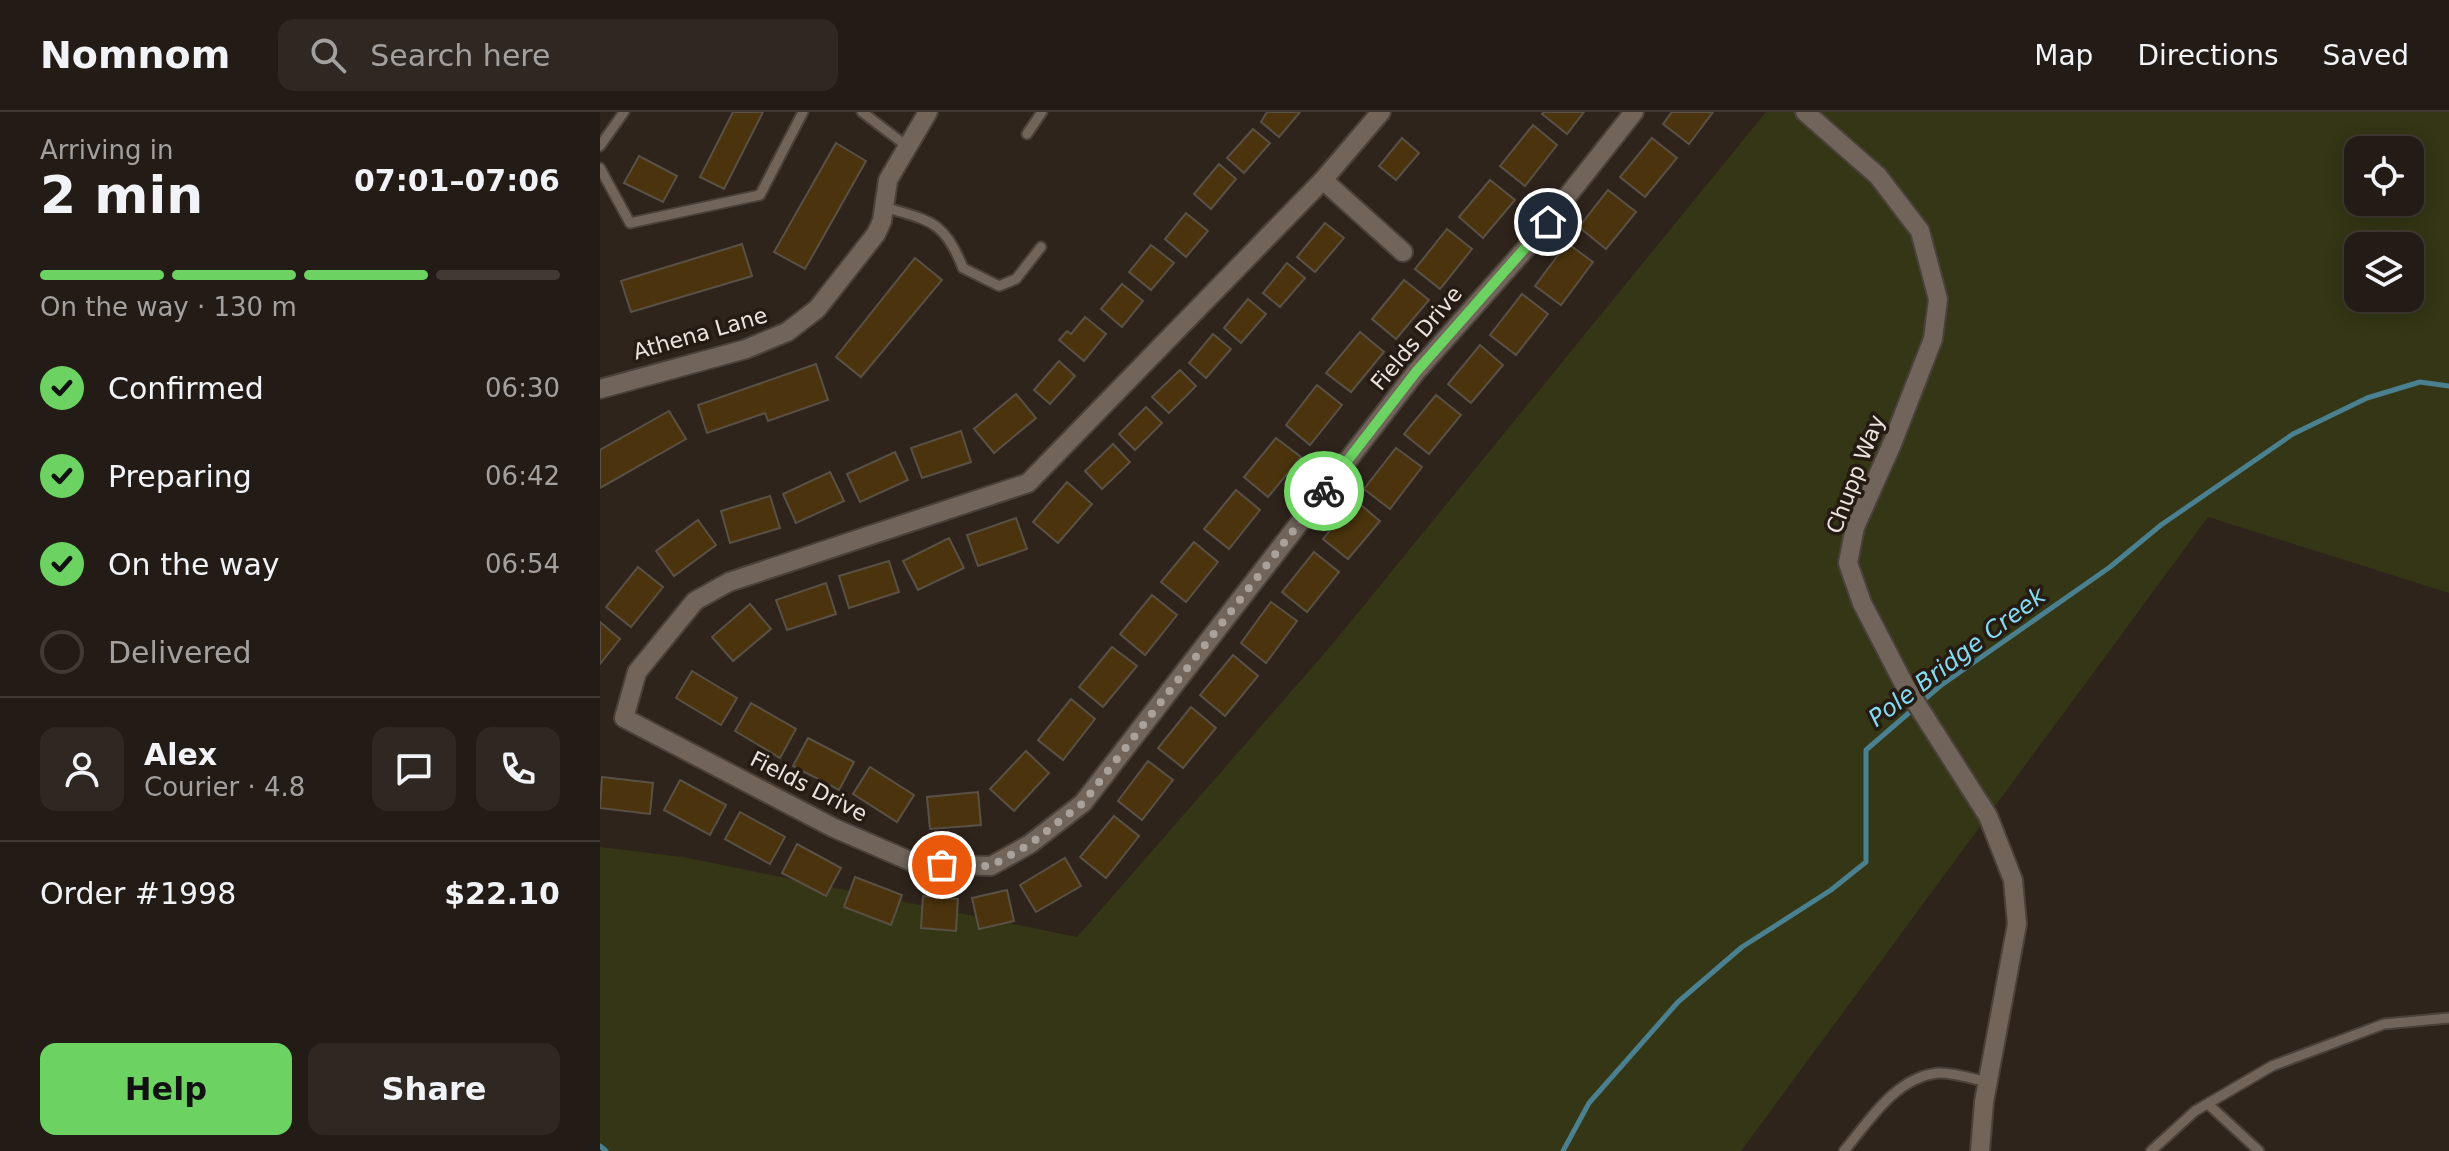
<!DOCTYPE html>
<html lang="en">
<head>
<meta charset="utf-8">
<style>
	:root { --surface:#231b15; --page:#2f2822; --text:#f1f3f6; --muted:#a3a1a0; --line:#403934; --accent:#6cd362 }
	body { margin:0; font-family:"DejaVu Sans",sans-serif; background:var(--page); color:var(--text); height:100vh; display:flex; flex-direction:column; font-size:30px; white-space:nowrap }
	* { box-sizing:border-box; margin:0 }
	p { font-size:26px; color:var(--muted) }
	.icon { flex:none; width:44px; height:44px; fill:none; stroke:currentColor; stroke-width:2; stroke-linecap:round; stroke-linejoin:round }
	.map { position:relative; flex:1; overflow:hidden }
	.panel { display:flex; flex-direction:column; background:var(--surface); width:600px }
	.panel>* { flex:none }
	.controls { position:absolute; left:1744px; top:24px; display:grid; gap:16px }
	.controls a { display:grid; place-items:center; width:80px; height:80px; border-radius:16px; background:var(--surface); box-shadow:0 4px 20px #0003,0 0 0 2px var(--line); font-size:40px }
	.pin { position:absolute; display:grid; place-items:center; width:68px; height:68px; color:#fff; margin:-34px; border:4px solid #fff; border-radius:50%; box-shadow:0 2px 8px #0007 }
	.courier { position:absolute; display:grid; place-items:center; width:80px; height:80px; margin:-40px; border:6px solid #6cd362; border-radius:50%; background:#fff; color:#222; box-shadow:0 2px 10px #0007 }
	.headline em { font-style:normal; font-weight:700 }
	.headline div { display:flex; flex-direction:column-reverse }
	.headline { display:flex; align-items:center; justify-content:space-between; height:136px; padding:0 40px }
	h1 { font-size:52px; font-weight:700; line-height:60px }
	.bar { display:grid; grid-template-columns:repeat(4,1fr); gap:12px 8px; align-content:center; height:96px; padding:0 40px }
	.bar i { height:10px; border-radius:6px; background:var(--line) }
	.bar .current { background:var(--accent) }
	.bar p { grid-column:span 4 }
	.line { display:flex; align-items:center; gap:20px; padding:0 40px; border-top:2px solid var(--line) }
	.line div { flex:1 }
	.round { display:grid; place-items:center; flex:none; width:84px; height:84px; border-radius:16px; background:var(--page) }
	ol { padding:0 40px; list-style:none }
	li { display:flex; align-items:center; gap:24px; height:88px }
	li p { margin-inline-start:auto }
	li .icon { padding:8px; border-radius:50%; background:var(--accent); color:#111; stroke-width:4 }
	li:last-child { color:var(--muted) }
	li i { width:44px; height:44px; border:4px solid var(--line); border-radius:50% }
	.button { display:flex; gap:16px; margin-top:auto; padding:16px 40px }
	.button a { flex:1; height:92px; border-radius:16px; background:var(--accent); color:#111; font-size:32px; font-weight:700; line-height:92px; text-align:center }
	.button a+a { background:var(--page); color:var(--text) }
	header { display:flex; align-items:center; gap:48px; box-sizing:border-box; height:112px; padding:0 40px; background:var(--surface); border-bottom:2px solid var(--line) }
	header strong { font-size:38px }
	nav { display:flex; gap:44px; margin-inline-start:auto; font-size:28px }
	.search { width:560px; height:72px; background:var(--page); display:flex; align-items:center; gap:20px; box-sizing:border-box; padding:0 28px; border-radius:16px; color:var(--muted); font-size:30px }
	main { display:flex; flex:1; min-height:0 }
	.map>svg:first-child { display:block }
	.green { fill:#343615; fill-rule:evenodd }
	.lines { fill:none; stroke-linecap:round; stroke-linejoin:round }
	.stream { stroke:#4a808f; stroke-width:5 }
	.building { fill:#4b340d; stroke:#595145; stroke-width:2 }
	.lane-casing { stroke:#4a413a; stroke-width:13 }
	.street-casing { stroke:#4a413a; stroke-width:22 }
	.lane { stroke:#71655b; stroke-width:9 }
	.street { stroke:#71655b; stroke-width:18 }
	.done { stroke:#a9a19a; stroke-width:8; stroke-dasharray:0 14.4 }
	.route { stroke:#6cd362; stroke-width:10 }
	.labels { text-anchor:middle; stroke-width:7; stroke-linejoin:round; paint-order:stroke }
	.street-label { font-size:22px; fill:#ebe4de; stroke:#251b12 }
	.water-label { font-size:24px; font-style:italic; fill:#83dcf4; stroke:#251b12 }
</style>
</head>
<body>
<header>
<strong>Nomnom</strong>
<div class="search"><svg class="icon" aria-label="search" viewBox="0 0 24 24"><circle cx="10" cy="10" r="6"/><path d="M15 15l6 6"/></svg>Search here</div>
<nav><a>Map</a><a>Directions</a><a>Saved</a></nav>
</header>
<main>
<section class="panel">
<div class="headline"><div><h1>2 min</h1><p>Arriving in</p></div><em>07:01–07:06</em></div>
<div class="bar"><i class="current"></i><i class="current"></i><i class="current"></i><i></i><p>On the way · 130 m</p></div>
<ol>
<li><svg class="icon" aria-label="check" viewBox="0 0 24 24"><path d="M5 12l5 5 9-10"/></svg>Confirmed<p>06:30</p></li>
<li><svg class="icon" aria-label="check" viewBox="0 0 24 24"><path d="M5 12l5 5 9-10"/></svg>Preparing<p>06:42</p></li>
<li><svg class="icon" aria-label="check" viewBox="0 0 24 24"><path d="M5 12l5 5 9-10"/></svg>On the way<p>06:54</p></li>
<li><i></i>Delivered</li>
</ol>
<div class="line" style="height:144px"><a class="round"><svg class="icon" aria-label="person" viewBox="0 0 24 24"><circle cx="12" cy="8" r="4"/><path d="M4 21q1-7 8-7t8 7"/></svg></a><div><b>Alex</b><p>Courier · 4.8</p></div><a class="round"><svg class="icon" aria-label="chat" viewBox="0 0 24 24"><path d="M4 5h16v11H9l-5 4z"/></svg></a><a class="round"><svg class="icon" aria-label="phone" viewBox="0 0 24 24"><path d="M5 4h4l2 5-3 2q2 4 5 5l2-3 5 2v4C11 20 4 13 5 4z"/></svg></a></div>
<div class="line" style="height:104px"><div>Order #1998</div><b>$22.10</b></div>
<div class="button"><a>Help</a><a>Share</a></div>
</section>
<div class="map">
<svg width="1849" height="1039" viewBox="0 0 1849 1039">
	<rect width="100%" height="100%" fill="#2f241c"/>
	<!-- green -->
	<path class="green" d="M 1166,0 L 1849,0 L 1849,481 L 1608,405 L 1141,1039 L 0,1039 L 0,735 L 83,745 L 477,825 L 730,535 ZM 1758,38 L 1810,38 L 1810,90 L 1758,90 ZM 1758,134 L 1810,134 L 1810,186 L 1758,186 Z"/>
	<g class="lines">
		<!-- stream -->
		<g class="stream">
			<polyline points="0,1034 6,1039"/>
			<polyline points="963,1039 989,991 1078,890 1142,835 1231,778 1266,750 1266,638 1340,574 1510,455 1561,413 1693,322 1767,286 1820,270 1849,274"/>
		</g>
	</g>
	<!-- building -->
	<g class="building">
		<polygon points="133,0 163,0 124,77 100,65"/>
		<polygon points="700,0 679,25 661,10 667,0"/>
		<polygon points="944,0 984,0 967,22 942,2"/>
		<polygon points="1072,0 1113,0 1089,32 1063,12"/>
		<polygon points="933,13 957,33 925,74 900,54"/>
		<polygon points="653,17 670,31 644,61 627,46"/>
		<polygon points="802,26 819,41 796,68 779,54"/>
		<polygon points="1052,26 1077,46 1045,85 1020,65"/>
		<polygon points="236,31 266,49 205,157 174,140"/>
		<polygon points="39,44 77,64 63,90 24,71"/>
		<polygon points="619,52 636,67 611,97 594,82"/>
		<polygon points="890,68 915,88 883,126 859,105"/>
		<polygon points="1008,78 1036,100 1006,137 979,115"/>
		<polygon points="586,101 608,119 586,145 565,127"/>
		<polygon points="725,111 744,126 715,160 697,145"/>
		<polygon points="847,117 872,137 840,177 815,157"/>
		<polygon points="967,131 993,150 961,193 935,174"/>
		<polygon points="142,132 152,164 31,200 21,169"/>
		<polygon points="551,133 574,151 551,178 529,160"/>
		<polygon points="315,146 342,168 261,265 236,245"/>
		<polygon points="687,151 705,166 680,195 663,181"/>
		<polygon points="804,168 829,188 796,227 772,207"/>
		<polygon points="522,172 543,189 522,215 501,197"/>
		<polygon points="922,182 948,202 916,243 890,223"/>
		<polygon points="648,187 666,202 641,231 624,216"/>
		<polygon points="485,205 506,222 484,249 459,228 467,219 471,222"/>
		<polygon points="760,220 784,240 751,280 726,261"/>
		<polygon points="613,222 631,237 606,266 589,251"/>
		<polygon points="880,233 903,253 871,291 848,272"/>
		<polygon points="459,249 475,264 450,292 434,278"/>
		<polygon points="216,252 228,288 168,309 165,301 107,321 98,293"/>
		<polygon points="580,258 596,274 569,301 552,285"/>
		<polygon points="717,273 742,293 710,333 686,313"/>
		<polygon points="416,282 436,306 394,341 374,317"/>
		<polygon points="836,283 861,303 829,342 804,322"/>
		<polygon points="546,295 562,311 535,338 519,322"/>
		<polygon points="69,299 86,327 0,376 0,338"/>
		<polygon points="361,319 371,350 322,366 311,336"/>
		<polygon points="676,326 701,345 668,385 644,365"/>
		<polygon points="513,332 530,350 502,377 485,359"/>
		<polygon points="796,336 822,355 790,397 764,377"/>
		<polygon points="295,340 308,368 260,390 247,362"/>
		<polygon points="230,360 244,389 196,411 183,382"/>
		<polygon points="467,370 492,392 458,431 433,410"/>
		<polygon points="636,378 660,398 629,437 604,417"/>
		<polygon points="170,384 180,416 130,431 121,399"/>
		<polygon points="755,388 780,409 748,447 723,427"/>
		<polygon points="416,406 427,437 378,454 367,423"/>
		<polygon points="98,408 116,433 74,464 56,439"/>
		<polygon points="349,426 364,456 318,478 303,449"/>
		<polygon points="594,430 618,450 586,490 561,470"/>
		<polygon points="714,440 739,460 707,500 682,480"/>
		<polygon points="289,449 299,480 249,496 239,464"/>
		<polygon points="38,455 63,475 31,515 6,495"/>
		<polygon points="226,471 236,502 187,518 176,488"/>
		<polygon points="552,483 577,503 545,543 520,522"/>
		<polygon points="671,490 697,509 666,551 641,531"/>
		<polygon points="150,492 171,517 133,549 112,525"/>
		<polygon points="0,510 20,527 0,552"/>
		<polygon points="512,535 537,554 503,595 479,575"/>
		<polygon points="633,543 658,564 625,604 600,583"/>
		<polygon points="92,559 137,586 121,613 76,586"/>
		<polygon points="471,587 495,607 463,648 438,628"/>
		<polygon points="151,591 196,617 180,646 135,619"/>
		<polygon points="591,595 616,616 583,656 558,636"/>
		<polygon points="208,626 254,650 239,678 193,654"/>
		<polygon points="426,639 449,661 414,699 390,677"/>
		<polygon points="548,649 573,668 542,708 518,689"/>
		<polygon points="270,655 314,683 297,710 253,682"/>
		<polygon points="2,665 53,671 50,702 0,696"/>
		<polygon points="80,668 126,693 110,723 64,698"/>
		<polygon points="378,680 381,713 330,717 327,685"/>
		<polygon points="140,700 185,725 170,752 125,727"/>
		<polygon points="514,704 539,724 506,766 480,745"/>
		<polygon points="197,732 241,756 226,784 182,761"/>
		<polygon points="465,746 481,774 436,800 420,773"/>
		<polygon points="255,765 302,783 291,813 244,795"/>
		<polygon points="407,778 414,809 379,817 372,786"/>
		<polygon points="323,784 358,787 356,819 321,816"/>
	</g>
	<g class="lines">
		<defs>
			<g id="lane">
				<polyline points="262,0 308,35"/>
				<polyline points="427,22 442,0"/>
				<polyline points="0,34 24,0"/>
				<polyline points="0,56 30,111 160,83 203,0"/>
				<path d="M 284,95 C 330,109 344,108 363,156 L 399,174 L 416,167 L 441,135"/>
				<polyline points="1608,992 1659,1039"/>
				<path d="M 1244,1039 C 1269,1009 1296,965 1338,961 C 1353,960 1373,967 1387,970"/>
				<polyline points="1551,1039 1595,999 1672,954 1784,912 1849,906"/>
			</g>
			<g id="street">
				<polyline points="781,0 723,68 428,371 129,470 95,489 37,560 24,606 234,716 317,752 391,754 430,732 483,691 816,260 928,134 1034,0"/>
				<polyline points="1205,0 1278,64 1320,119 1338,187 1333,227 1292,332 1255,415 1248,451 1262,491 1304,572 1388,704 1413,768 1417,812 1384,990 1380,1039"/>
				<polyline points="723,68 803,140"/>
				<polyline points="0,277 146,237 187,220 217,197 276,122 282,109 288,68 328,0"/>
			</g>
		</defs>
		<!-- lane casing -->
		<use href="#lane" class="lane-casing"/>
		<!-- street casing -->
		<use href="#street" class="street-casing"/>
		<!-- lane -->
		<use href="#lane" class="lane"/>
		<!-- street -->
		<use href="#street" class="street"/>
	</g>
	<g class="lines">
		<!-- done -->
		<polyline class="done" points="342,753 391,754 430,732 483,691 724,379"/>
		<!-- route -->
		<polyline class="route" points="724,379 816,260 948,110"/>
	</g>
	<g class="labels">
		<!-- street labels -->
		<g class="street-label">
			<text transform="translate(100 221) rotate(-16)" y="8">Athena Lane</text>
			<text transform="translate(816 226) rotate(-50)" y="8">Fields Drive</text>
			<text transform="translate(1255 362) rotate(-69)" y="8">Chupp Way</text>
			<text transform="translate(209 674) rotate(27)" y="8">Fields Drive</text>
		</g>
		<!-- water labels -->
		<g class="water-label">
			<text transform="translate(1357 545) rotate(-37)" y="8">Pole Bridge Creek</text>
		</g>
	</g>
</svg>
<div class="controls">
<a><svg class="icon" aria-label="locate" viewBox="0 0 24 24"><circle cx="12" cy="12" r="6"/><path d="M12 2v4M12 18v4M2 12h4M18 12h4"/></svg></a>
<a><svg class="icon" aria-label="layers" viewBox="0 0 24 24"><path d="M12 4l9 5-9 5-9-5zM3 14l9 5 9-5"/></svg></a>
</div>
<div class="pin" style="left:342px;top:753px;background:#ea580c"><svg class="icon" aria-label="bag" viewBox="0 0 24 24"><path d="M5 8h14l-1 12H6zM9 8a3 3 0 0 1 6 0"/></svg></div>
<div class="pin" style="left:948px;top:110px;background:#1f2937"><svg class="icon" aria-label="home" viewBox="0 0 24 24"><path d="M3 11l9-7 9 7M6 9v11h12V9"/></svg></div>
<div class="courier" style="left:724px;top:379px"><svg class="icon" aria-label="bike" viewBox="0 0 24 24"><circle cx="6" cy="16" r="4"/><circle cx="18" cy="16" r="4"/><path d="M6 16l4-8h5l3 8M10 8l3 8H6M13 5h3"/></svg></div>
</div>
</main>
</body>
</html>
